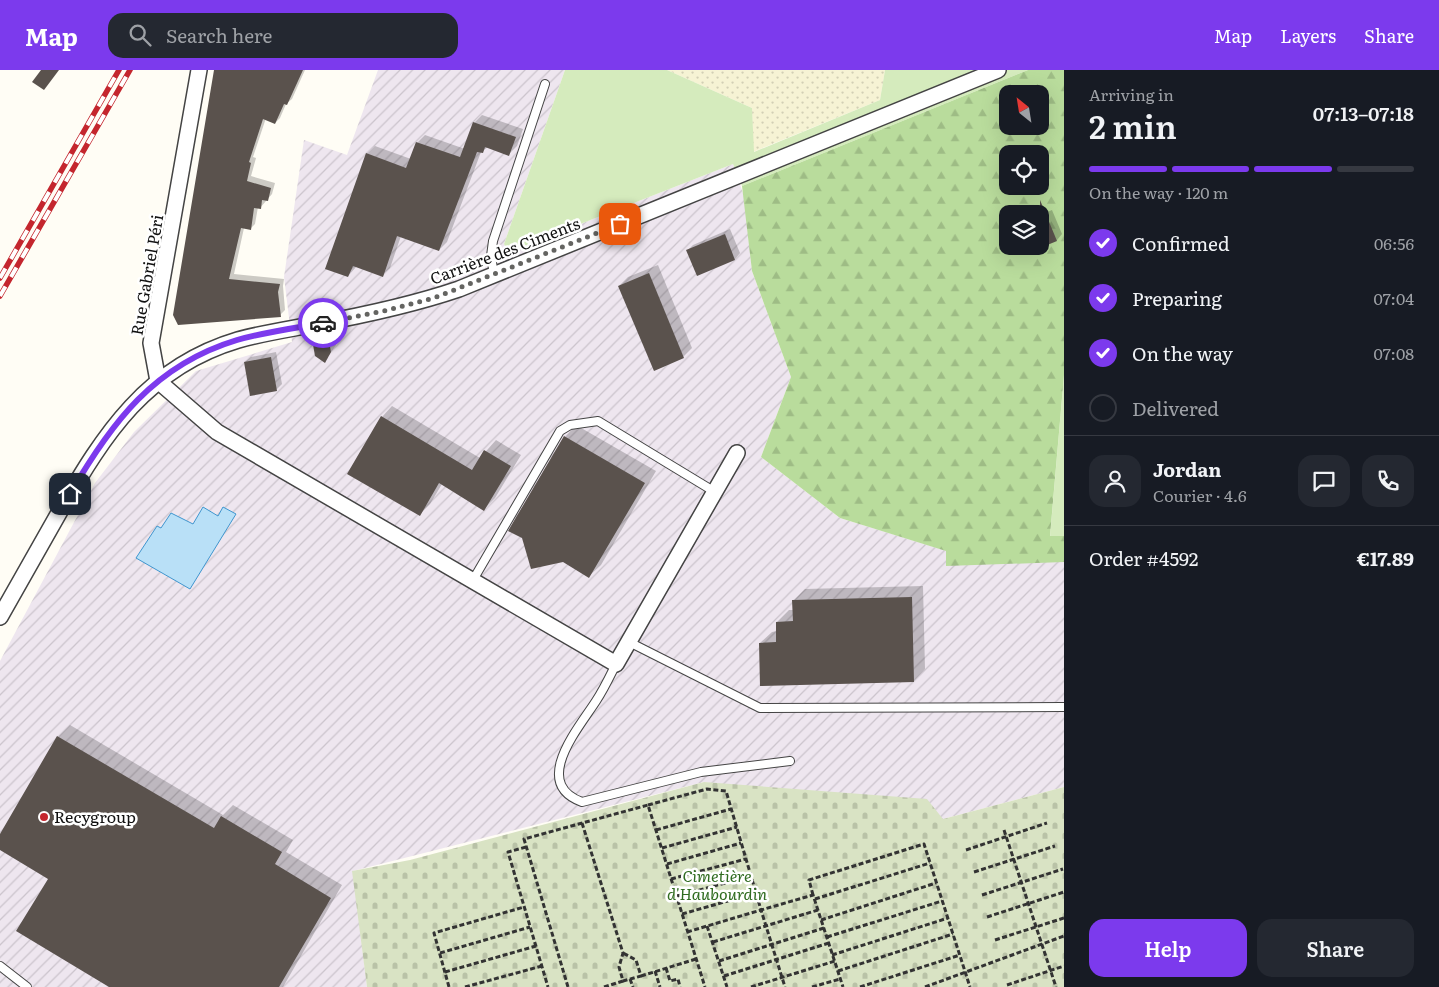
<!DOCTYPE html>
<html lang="en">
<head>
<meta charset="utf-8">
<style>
	:root { --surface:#171b24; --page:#242831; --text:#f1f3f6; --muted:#9ea1a6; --line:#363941; --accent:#7c3aed }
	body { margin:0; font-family:Literata,serif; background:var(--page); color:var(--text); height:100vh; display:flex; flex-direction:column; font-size:19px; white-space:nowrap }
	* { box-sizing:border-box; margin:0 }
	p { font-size:16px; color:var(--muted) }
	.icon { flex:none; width:28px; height:28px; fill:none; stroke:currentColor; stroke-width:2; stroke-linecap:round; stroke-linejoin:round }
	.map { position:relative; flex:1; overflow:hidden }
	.sheet { display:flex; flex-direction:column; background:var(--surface); width:375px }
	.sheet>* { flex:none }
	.needle { width:32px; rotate:330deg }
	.fabs { position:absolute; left:999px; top:15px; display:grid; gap:10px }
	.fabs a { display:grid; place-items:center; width:50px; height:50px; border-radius:10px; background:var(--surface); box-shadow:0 5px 20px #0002; font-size:25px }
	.pin { position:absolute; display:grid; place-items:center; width:42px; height:42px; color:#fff; margin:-21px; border-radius:10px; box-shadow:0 2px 8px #0006 }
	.courier { position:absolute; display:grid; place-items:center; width:50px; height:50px; margin:-25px; border:4px solid #7c3aed; border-radius:50%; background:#fff; color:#222; box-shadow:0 1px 6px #0007 }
	.summary em { font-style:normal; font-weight:600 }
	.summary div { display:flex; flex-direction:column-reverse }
	.summary { display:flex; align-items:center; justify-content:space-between; height:85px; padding:0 25px }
	h1 { font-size:32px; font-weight:600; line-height:38px }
	.bar { display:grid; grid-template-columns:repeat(4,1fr); gap:8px 5px; align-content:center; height:60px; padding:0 25px }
	.bar i { height:6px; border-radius:4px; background:var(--line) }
	.bar .selected { background:var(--accent) }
	.bar p { grid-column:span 4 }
	.line { display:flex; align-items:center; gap:12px; padding:0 25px; border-top:1px solid var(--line) }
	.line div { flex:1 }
	.round { display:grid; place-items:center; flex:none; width:52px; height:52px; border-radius:15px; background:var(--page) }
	ol { padding:0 25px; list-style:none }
	li { display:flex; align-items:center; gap:15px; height:55px }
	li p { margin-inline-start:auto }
	li .icon { padding:5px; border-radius:50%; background:var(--accent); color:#fff; stroke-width:4 }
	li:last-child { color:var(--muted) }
	li i { width:28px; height:28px; border:2px solid var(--line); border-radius:50% }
	.action { display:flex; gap:10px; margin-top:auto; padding:10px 25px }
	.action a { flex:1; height:58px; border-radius:15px; background:var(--accent); color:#fff; font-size:20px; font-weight:600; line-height:58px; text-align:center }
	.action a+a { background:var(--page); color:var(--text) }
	header { display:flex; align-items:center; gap:30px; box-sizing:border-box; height:70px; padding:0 25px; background:var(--accent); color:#fff }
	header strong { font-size:24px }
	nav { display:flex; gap:28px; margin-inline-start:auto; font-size:18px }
	.search { width:350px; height:45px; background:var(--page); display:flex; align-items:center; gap:12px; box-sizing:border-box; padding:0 18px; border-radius:15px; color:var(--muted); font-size:19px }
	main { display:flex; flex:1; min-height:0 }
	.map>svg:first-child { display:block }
	.industrial { fill:url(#industrial-furrows) }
	.farmland { fill:url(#farmland-dots) }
	.grass { fill:#d5ebbd }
	.forest { fill:url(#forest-firs); fill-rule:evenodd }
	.cemetery { fill:url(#cemetery-stones) }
	.water { fill:#b9e0f7; stroke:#3f96cf }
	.shadow { fill:#0003 }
	.building { fill:#5a524d }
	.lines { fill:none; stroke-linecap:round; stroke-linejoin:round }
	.service-casing { stroke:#444; stroke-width:10 }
	.minor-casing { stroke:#444; stroke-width:18 }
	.path { stroke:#333; stroke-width:3; stroke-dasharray:5 2.5; stroke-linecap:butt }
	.service { stroke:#fff; stroke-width:8 }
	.minor { stroke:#fff; stroke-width:15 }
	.rail-casing { stroke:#c4262e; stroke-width:5.5 }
	.rail { stroke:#fff; stroke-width:4; stroke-dasharray:11; stroke-linecap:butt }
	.done { stroke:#646461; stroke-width:5; stroke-dasharray:0 9 }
	.route { stroke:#7c3aed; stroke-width:6 }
	.poi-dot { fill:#c4262e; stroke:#fff; stroke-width:2 }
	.labels { text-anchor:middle; stroke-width:5; stroke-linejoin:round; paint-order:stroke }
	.street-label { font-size:16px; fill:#111; stroke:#fff }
	.poi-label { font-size:16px; fill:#111; stroke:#fff; text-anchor:start }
	.park-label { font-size:16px; font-style:italic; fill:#2f6b1f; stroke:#fff }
</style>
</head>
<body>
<header>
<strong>Map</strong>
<div class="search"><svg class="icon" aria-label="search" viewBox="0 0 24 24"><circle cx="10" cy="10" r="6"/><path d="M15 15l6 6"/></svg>Search here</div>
<nav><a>Map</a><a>Layers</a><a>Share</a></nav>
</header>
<main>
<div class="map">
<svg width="1064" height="917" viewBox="0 0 1064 917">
	<defs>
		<pattern id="industrial-furrows" width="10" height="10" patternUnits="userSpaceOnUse" patternTransform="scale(1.25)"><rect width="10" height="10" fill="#eee6ef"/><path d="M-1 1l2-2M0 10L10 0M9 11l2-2" fill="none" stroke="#cbc4cc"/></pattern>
		<pattern id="farmland-dots" width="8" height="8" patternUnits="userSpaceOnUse" patternTransform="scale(1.25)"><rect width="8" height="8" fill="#f6f3d4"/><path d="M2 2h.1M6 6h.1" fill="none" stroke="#d2cfb5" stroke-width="1.8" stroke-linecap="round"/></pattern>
		<pattern id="forest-firs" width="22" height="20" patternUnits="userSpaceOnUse" patternTransform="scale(1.25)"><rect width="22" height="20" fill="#b9dc9c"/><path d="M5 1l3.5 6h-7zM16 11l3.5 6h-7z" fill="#9ebc85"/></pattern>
		<pattern id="cemetery-stones" width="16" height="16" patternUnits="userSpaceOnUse" patternTransform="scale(1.25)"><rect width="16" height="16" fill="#d9e3c4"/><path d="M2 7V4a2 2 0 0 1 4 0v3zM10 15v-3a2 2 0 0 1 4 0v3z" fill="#b9c2a7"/></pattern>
	</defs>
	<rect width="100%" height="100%" fill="#fffdf5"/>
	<!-- industrial -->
	<polygon class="industrial" points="378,0 565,0 504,174 509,182 733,94 744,126 752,201 791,307 761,387 840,448 947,481 1064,492 1064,717 943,749 704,712 353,801 367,917 0,917 0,591 95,413 134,362 196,301 292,272 284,207 304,70 347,85"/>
	<!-- farmland -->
	<polygon class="farmland" points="667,0 885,0 880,30 753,82 752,38"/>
	<!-- grass -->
	<g class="grass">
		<polygon points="565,0 667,0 752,38 754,82 880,30 885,0 1028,0 742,116 733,94 509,182 504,174"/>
		<polygon points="1064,305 1064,466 1050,467"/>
	</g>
	<!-- forest -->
	<path class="forest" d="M 1028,0 L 1064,0 L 1064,305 L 1050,466 L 1064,466 L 1064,492 L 946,496 L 946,481 L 840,448 L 761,387 L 791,307 L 752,201 L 742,116 ZM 1008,24 L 1040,24 L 1040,56 L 1008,56 ZM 1008,84 L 1040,84 L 1040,116 L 1008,116 ZM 1008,144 L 1040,144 L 1040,176 L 1008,176 Z"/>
	<!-- cemetery -->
	<polygon class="cemetery" points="704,712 927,729 943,749 1064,717 1064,917 367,917 352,801 410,790"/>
	<!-- water -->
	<polygon class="water" points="203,437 218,446 223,437 236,444 190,519 136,488 157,456 161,458 171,443 193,454"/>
	<!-- shadow -->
	<g class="shadow">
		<polygon points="215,0 305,0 292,29 286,34 280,48 275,53 266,48 253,87 256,88 251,106 275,113 272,124 260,138 258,137 255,154 250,159 244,158 234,204 284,209 283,216 285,240 280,245 179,254"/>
		<polygon points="482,45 523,59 517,76 509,84 488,77 481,82 447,172 439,180 401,166 390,198 382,205 357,196 348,206 367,84 375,76 411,89 417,73 425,65 465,79 474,53"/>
		<polygon points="1052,140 1062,164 1057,170 1028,182 1026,176 1040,176 1040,145"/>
		<polygon points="730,159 740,183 735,189 688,180 693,175"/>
		<polygon points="658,195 692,278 683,287 619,216 628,207"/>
		<polygon points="333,261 336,275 324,292 313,270 319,264"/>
		<polygon points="276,282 282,314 276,320 245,292 251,287"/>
		<polygon points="392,336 480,388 496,370 521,385 495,428 484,439 442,414 430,434 419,445 382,347"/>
		<polygon points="576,355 656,401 601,495 589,506 523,468 565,367"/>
		<polygon points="923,516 925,599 914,611 760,573 772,562 777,561 777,552 789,540 794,540 793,531 805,519"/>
		<polygon points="70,655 223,745 233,735 293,770 286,782 342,815 283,917 111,917 49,808 0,779 0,766 58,667"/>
	</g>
	<!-- building -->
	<g class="building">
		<polygon points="41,0 59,0 44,20 32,12"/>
		<polygon points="214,0 303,0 287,35 284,34 275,54 263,49 249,92 251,93 247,111 271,118 268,131 262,130 261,139 254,138 251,160 241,158 229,209 280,214 278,222 281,247 178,255 173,245"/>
		<polygon points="473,52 516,67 509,86 485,77 483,83 477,82 439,181 397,166 383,207 353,196 348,207 325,199 366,83 406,98 416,72 460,87"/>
		<polygon points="1040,130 1057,171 1040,178"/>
		<polygon points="725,164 735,190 697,206 686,180"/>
		<polygon points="649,203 684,288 654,301 618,216"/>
		<polygon points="328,266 331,282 325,293 315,286 312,269"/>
		<polygon points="271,287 277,321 250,326 244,292"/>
		<polygon points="381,346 472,400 484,380 511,396 484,441 439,413 420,446 347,404"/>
		<polygon points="564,366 645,413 589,508 563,492 531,499 522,468 508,461"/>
		<polygon points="912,527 914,612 760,616 759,573 776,572 776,552 793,551 792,530"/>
		<polygon points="57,666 214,758 221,746 282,782 275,794 331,828 279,917 109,917 16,861 48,809 0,780 0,764"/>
	</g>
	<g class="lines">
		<defs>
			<g id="service">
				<polyline points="494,205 491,186 493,171 545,14"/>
				<polyline points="473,510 560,361 570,355 598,351 715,422"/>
				<polyline points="629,572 760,638 1064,637"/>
				<path d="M 616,594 C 610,606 604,619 596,631 C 578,659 531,713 582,732 L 701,702 L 790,691"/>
				<polyline points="0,896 27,917"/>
			</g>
			<g id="minor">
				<polyline points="158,311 217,362 616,594 737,383"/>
				<polyline points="158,311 151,273 199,0"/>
				<path d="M 0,547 C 20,512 40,477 60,441 C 104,364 147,297 238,270 C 263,263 290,259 316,254 C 365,245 412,235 459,219 L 998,0"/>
			</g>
		</defs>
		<!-- service casing -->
		<use href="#service" class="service-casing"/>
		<!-- minor casing -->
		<use href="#minor" class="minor-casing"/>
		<!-- path -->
		<g class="path">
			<polyline points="648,735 707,719 726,721 761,840 813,825 843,917"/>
			<polyline points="582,753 623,883 619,897 623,911 641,906 636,890 623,883"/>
			<polyline points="656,760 731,739"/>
			<polyline points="1004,760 1056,917"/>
			<polyline points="526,777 508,782 548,917"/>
			<polyline points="662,778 737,757"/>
			<polyline points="966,780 1047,753"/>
			<polyline points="667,794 741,773"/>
			<polyline points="974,802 1055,776"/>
			<polyline points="671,809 746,789"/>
			<polyline points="813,825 809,810 924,774 970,917"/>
			<polyline points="982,825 1063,799"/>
			<polyline points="677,826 751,806"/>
			<polyline points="815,829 930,793"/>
			<polyline points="682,844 756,823"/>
			<polyline points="987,847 1064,822"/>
			<polyline points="821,850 936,813"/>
			<polyline points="707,856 727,917"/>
			<polyline points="687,862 761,840 785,917"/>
			<polyline points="827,867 942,831"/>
			<polyline points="995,870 1064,848"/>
			<polyline points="713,872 818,840"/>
			<polyline points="440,883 530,857"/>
			<polyline points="832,885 948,848"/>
			<polyline points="719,891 824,858"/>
			<polyline points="666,898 670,911 678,909 680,917"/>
			<polyline points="655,901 660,917"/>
			<polyline points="838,901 953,864"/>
			<polyline points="445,902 536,876"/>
			<polyline points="641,906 696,889"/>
			<polyline points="724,906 829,873"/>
			<polyline points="630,909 633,917"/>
			<polyline points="1007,915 1064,896"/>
			<polyline points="449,917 434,863 524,837"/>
			<polyline points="465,917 542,896"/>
			<polyline points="568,917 524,769 648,735 705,917"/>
			<polyline points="604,917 623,911"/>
			<polyline points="751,917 835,891"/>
			<polyline points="812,917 840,909"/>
			<polyline points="860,917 960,885"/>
			<polyline points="925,917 1064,866"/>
		</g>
		<!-- service -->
		<use href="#service" class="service"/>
		<!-- minor -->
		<use href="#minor" class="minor"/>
		<defs>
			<g id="rail">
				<polyline points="0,208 119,0"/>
				<polyline points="0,226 130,0"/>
			</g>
		</defs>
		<!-- rail casing -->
		<use href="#rail" class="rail-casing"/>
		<!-- rail -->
		<use href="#rail" class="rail"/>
	</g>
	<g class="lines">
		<!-- done -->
		<polyline class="done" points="323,253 384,241 434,228 620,154"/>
		<!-- route -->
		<path class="route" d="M 70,424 C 111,353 154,295 237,270 C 265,262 295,258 323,253"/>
	</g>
	<!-- markers -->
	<circle class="poi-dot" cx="44" cy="747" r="5"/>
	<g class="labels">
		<!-- street labels -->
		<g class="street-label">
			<text transform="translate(505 181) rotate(-21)" y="6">Carrière des Ciments</text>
			<text transform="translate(147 205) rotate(-80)" y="6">Rue Gabriel Péri</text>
		</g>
		<!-- poi labels -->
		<g class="poi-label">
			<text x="54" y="753">Recygroup</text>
		</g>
		<!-- park labels -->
		<g class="park-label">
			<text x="717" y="812">Cimetière<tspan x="717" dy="18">d'Haubourdin</tspan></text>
		</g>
	</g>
</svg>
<div class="fabs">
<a><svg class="needle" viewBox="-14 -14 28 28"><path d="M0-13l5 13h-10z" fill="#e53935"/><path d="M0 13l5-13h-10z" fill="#9ea1a6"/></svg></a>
<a><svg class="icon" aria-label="locate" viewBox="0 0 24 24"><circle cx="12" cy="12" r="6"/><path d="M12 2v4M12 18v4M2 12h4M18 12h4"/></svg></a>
<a><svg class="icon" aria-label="layers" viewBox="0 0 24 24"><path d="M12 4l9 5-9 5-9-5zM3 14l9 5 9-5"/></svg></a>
</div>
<div class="pin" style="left:620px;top:154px;background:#ea580c"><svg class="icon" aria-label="bag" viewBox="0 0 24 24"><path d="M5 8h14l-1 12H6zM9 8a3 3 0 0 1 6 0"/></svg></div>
<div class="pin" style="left:70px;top:424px;background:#1f2937"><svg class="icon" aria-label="home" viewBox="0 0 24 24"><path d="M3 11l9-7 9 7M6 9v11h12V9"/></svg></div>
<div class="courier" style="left:323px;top:253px"><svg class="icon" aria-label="car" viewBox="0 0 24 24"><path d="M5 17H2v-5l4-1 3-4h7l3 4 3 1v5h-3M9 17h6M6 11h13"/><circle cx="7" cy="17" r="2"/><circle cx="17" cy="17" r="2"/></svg></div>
</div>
<section class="sheet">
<div class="summary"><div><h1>2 min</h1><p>Arriving in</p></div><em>07:13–07:18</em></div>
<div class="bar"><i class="selected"></i><i class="selected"></i><i class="selected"></i><i></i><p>On the way · 120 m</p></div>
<ol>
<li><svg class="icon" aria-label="check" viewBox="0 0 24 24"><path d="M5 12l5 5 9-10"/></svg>Confirmed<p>06:56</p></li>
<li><svg class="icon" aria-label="check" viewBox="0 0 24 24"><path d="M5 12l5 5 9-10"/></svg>Preparing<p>07:04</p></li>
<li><svg class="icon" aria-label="check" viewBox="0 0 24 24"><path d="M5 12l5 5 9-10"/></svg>On the way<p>07:08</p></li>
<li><i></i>Delivered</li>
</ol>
<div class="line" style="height:90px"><a class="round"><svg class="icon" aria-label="person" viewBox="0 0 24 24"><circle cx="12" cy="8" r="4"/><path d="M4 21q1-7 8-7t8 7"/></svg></a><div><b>Jordan</b><p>Courier · 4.6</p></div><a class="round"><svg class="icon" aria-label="chat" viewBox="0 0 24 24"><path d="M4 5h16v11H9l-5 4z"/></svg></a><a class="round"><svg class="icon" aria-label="phone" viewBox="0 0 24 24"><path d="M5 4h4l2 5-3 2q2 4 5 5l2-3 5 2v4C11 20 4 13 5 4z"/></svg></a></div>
<div class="line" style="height:65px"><div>Order #4592</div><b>€17.89</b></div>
<div class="action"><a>Help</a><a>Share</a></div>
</section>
</main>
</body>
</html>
